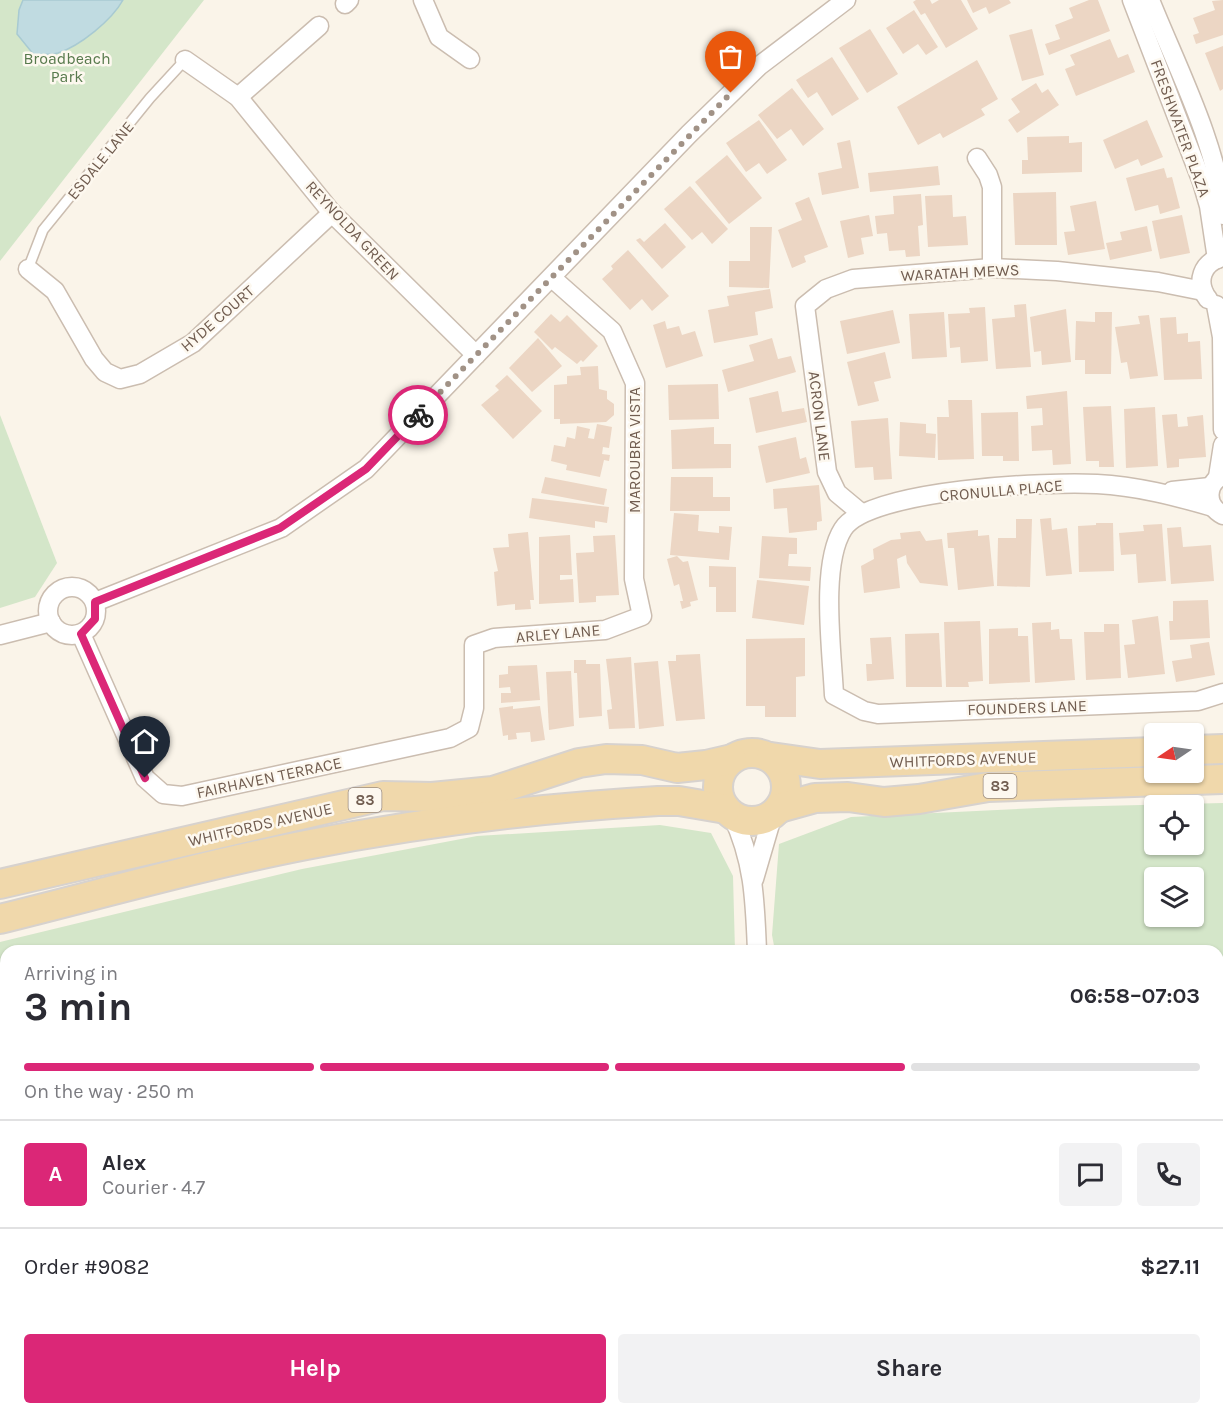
<!DOCTYPE html>
<html lang="en">
<head>
<meta charset="utf-8">
<style>
	:root { --surface:#fff; --page:#f2f2f3; --text:#2b2b33; --muted:#7c7c81; --line:#e1e1e2; --accent:#db2777 }
	body { margin:0; font-family:Karla,sans-serif; background:var(--page); color:var(--text); height:100vh; display:flex; flex-direction:column; font-size:22px; white-space:nowrap }
	* { box-sizing:border-box; margin:0 }
	p { font-size:20px; color:var(--muted) }
	.icon { flex:none; width:33px; height:33px; fill:none; stroke:currentColor; stroke-width:2; stroke-linecap:round; stroke-linejoin:round }
	.map { position:relative; flex:1; overflow:hidden }
	.panel { position:absolute; left:0px; top:945px; width:1224px; height:470px; display:flex; flex-direction:column; background:var(--surface); border-radius:18px 18px 0 0; box-shadow:0 2px 4px #0004 }
	.panel>* { flex:none }
	.needle { width:39px; rotate:257deg }
	.fabs { position:absolute; left:1144px; top:723px; display:grid; gap:12px }
	.fabs a { display:grid; place-items:center; width:60px; height:60px; border-radius:6px; background:var(--surface); box-shadow:0 2px 4px #0004; font-size:30px }
	.pin { position:absolute; display:grid; place-items:center; width:51px; height:51px; color:#fff; margin:-62px -26px; border-radius:50% 50% 50% 0; rotate:-45deg; box-shadow:0 0 6px #0007 }
	.pin .icon { rotate:45deg }
	.courier { position:absolute; display:grid; place-items:center; width:60px; height:60px; margin:-30px; border:4px solid #db2777; border-radius:50%; background:#fff; color:#222; box-shadow:0 2px 8px #0007 }
	.overview em { font-style:normal; font-weight:700 }
	.overview div { display:flex; flex-direction:column-reverse }
	.overview { display:flex; align-items:center; justify-content:space-between; height:102px; padding:0 24px }
	h1 { font-size:39px; font-weight:700; line-height:45px }
	.bar { display:grid; grid-template-columns:repeat(4,1fr); gap:9px 6px; align-content:center; height:72px; padding:0 24px }
	.bar i { height:8px; border-radius:4px; background:var(--line) }
	.bar .current { background:var(--accent) }
	.bar p { grid-column:span 4 }
	.line { display:flex; align-items:center; gap:15px; padding:0 24px; border-top:2px solid var(--line) }
	.line div { flex:1 }
	.round { display:grid; place-items:center; flex:none; width:63px; height:63px; border-radius:6px; background:var(--page) }
	.action { display:flex; gap:12px; margin-top:auto; padding:12px 24px }
	.action a { flex:1; height:69px; border-radius:6px; background:var(--accent); color:#fff; font-size:24px; font-weight:700; line-height:69px; text-align:center }
	.action a+a { background:var(--page); color:var(--text) }
	.map>svg:first-child { display:block }
	.green { fill:#d4e6c9; fill-rule:evenodd }
	.sand { fill:#f5ecc9 }
	.water { fill:#c0dbe1; stroke:#a8cad2; stroke-width:1.5 }
	.building { fill:#ecd6c4 }
	.lines { fill:none; stroke-linecap:round; stroke-linejoin:round }
	.service-casing { stroke:#cbbdb0; stroke-width:12 }
	.minor-casing { stroke:#cbbdb0; stroke-width:21 }
	.primary-casing { stroke:#d7d2ce; stroke-width:32 }
	.service { stroke:#fff; stroke-width:9 }
	.minor { stroke:#fff; stroke-width:18 }
	.primary { stroke:#f0d8ab; stroke-width:28 }
	.done { stroke:#a19286; stroke-width:6; stroke-dasharray:0 10.8 }
	.route { stroke:#db2777; stroke-width:8 }
	.labels { text-anchor:middle; stroke-width:5; stroke-linejoin:round; paint-order:stroke }
	.shield { fill:#fdf8ef; stroke:#9b8c80; stroke-width:1.5 }
	.shield-label { font-size:15px; font-weight:bold; fill:#715d50 }
	.park-label { font-size:16px; fill:#587a4d; stroke:#fdf8ef }
	.street-label { font-size:16px; fill:#715d50; stroke:#fdf8ef }
</style>
</head>
<body>
<div class="map">
<svg width="1223" height="1414" viewBox="0 0 1223 1414">
	<rect width="100%" height="100%" fill="#faf4e9"/>
	<!-- green -->
	<g class="green">
		<polygon points="0,0 204,0 0,261"/>
		<polygon points="0,415 57,563 35,597 0,608"/>
		<path d="M 1223,803 L 1223,1414 L 976,1414 L 973,1409 L 1218,1408 L 1218,951 L 775,951 L 772,935 L 779,844 L 851,817 L 1059,807 ZM 1155,806 L 1194,806 L 1194,844 L 1155,844 ZM 1155,878 L 1194,878 L 1194,916 L 1155,916 Z"/>
		<polygon points="660,825 711,833 733,876 735,951 6,951 6,1369 0,1368 0,942 302,869 477,836"/>
		<polygon points="868,1409 879,1414 262,1414 230,1409"/>
	</g>
	<!-- sand -->
	<polygon class="sand" points="0,1390 6,1391 6,1408 120,1408 140,1414 0,1414"/>
	<!-- water -->
	<path class="water" d="M 23,0 L 123,0 C 112,20 80,46 58,53 C 51,55 42,54 34,55 L 17,34 L 19,10 Z"/>
	<!-- building -->
	<g class="building">
		<polygon points="916,0 930,0 932,4 939,0 961,0 978,29 946,48 925,13 921,15 913,2"/>
		<polygon points="967,0 1009,0 1011,3 989,14 986,7 973,13"/>
		<polygon points="1089,0 1098,0 1110,31 1049,55 1045,44 1060,39 1055,25 1073,18 1069,8"/>
		<polygon points="1223,0 1223,35 1196,44 1193,35 1199,33 1193,18 1215,10 1212,1"/>
		<polygon points="914,10 938,47 926,55 918,44 903,54 886,28"/>
		<polygon points="870,29 898,74 867,93 839,48"/>
		<polygon points="1032,29 1044,75 1022,81 1009,35"/>
		<polygon points="1110,39 1118,58 1128,54 1135,72 1076,96 1065,69 1075,65 1070,55"/>
		<polygon points="1223,46 1223,89 1220,91 1205,53"/>
		<polygon points="832,57 859,99 832,116 817,92 808,98 796,80"/>
		<polygon points="977,60 998,99 981,109 985,115 943,138 940,133 918,145 897,107"/>
		<polygon points="1036,83 1042,93 1048,89 1059,105 1017,133 1008,120 1020,112 1011,99"/>
		<polygon points="792,88 824,129 803,146 791,129 777,139 758,115"/>
		<polygon points="759,120 787,160 767,174 759,163 746,172 726,143"/>
		<polygon points="1147,120 1163,157 1141,166 1138,159 1115,169 1103,140"/>
		<polygon points="1069,136 1069,143 1082,142 1082,172 1022,174 1022,160 1028,160 1027,137"/>
		<polygon points="850,140 859,188 822,195 818,173 842,168 837,143"/>
		<polygon points="727,155 762,198 729,224 695,182"/>
		<polygon points="938,166 940,185 870,192 868,173"/>
		<polygon points="1164,168 1167,178 1172,177 1180,208 1160,214 1158,205 1135,211 1126,178"/>
		<polygon points="690,186 728,229 712,244 702,232 692,240 664,209"/>
		<polygon points="1056,192 1057,245 1015,245 1013,193"/>
		<polygon points="921,194 923,225 918,226 920,256 906,257 905,250 889,251 887,233 877,234 875,216 894,214 893,196"/>
		<polygon points="952,195 953,217 966,216 968,245 928,247 925,196"/>
		<polygon points="809,197 828,247 804,256 806,262 792,268 778,230 802,220 795,203"/>
		<polygon points="1096,201 1105,249 1068,255 1064,232 1075,231 1070,206"/>
		<polygon points="869,215 873,236 861,238 864,254 848,258 840,221"/>
		<polygon points="1182,215 1190,253 1160,259 1152,221"/>
		<polygon points="665,223 686,247 662,269 636,240 640,238 644,242"/>
		<polygon points="1147,226 1152,251 1110,260 1106,243 1122,240 1120,232"/>
		<polygon points="750,227 772,227 769,288 729,287 729,261 750,261"/>
		<polygon points="628,250 669,296 652,311 642,299 630,310 602,279 613,269 611,266"/>
		<polygon points="770,289 773,308 755,312 758,335 714,343 708,310 729,306 727,296"/>
		<polygon points="1026,304 1031,367 996,369 992,319 1015,317 1014,305"/>
		<polygon points="985,307 988,361 961,363 960,347 950,348 948,314 970,313 969,308"/>
		<polygon points="1066,309 1071,362 1042,365 1041,351 1034,352 1030,317"/>
		<polygon points="893,310 900,343 847,354 840,321"/>
		<polygon points="944,312 947,357 912,359 909,314"/>
		<polygon points="1095,312 1112,312 1111,374 1085,374 1085,360 1075,360 1076,321 1095,322"/>
		<polygon points="551,314 560,322 567,315 598,346 583,362 581,360 577,364 555,347 552,350 534,332"/>
		<polygon points="1149,315 1158,376 1130,379 1127,362 1121,363 1115,327 1140,324 1138,316"/>
		<polygon points="1176,317 1177,334 1188,333 1188,342 1200,341 1202,379 1164,380 1160,318"/>
		<polygon points="665,321 667,329 679,326 682,335 695,331 703,356 666,368 653,325"/>
		<polygon points="538,338 562,366 532,392 509,368"/>
		<polygon points="772,338 778,359 791,356 796,372 728,392 722,370 754,361 749,345"/>
		<polygon points="885,352 891,378 874,382 879,401 858,406 847,362"/>
		<polygon points="598,366 599,389 607,391 607,399 614,404 614,415 606,422 560,424 560,419 554,419 554,385 567,384 567,376 581,375 580,367"/>
		<polygon points="507,375 542,411 513,439 481,405 499,390 495,386"/>
		<polygon points="718,384 719,419 669,420 668,385"/>
		<polygon points="778,391 782,412 804,408 807,422 756,433 749,398"/>
		<polygon points="1067,391 1071,464 1053,465 1052,450 1032,451 1031,426 1043,425 1042,408 1027,409 1026,396"/>
		<polygon points="948,400 972,400 974,459 938,460 937,417 949,417"/>
		<polygon points="1111,406 1114,467 1099,467 1099,461 1086,461 1083,407"/>
		<polygon points="1155,407 1158,466 1126,468 1124,409"/>
		<polygon points="1018,412 1019,461 1003,461 1003,456 982,456 981,413"/>
		<polygon points="1177,414 1178,427 1188,426 1187,417 1203,415 1206,457 1179,459 1179,467 1167,468 1162,415"/>
		<polygon points="888,418 892,479 874,480 873,467 855,468 851,421"/>
		<polygon points="900,422 926,424 926,433 936,434 935,458 899,456"/>
		<polygon points="597,424 612,427 609,448 603,447 602,454 610,455 609,461 604,460 600,477 566,470 567,465 551,461 554,445 565,447 567,437 575,439 577,426 590,429 588,438 594,439"/>
		<polygon points="714,427 714,444 731,444 731,468 672,469 671,430"/>
		<polygon points="796,437 800,459 806,457 810,473 766,483 758,446"/>
		<polygon points="545,477 607,489 604,505 541,493"/>
		<polygon points="671,477 713,477 713,497 730,497 730,511 670,511"/>
		<polygon points="819,485 822,521 817,522 817,530 789,533 787,508 774,509 773,489"/>
		<polygon points="532,498 609,507 607,523 595,521 595,528 529,518"/>
		<polygon points="674,513 699,515 698,531 719,533 719,526 732,527 729,560 670,555"/>
		<polygon points="1051,518 1052,530 1067,528 1072,574 1046,576 1040,519"/>
		<polygon points="1016,519 1032,519 1030,587 997,586 998,538 1016,538"/>
		<polygon points="1096,523 1113,523 1114,571 1079,572 1078,526 1096,525"/>
		<polygon points="1162,524 1166,581 1138,583 1136,554 1121,555 1119,533 1144,531 1143,525"/>
		<polygon points="1181,527 1183,547 1211,545 1214,581 1171,584 1167,528"/>
		<polygon points="978,530 978,536 989,535 994,586 958,590 954,548 948,548 947,533"/>
		<polygon points="920,531 926,541 942,539 948,586 920,583 907,563 906,555 897,559 900,588 864,593 861,566 874,559 873,549 891,540 901,539 900,533"/>
		<polygon points="528,532 534,600 530,600 531,609 515,610 515,604 497,606 494,572 498,571 493,548 509,547 508,534"/>
		<polygon points="570,535 572,575 560,575 560,580 573,579 574,602 539,604 539,537"/>
		<polygon points="615,535 619,595 596,596 596,602 579,603 576,553 594,552 593,536"/>
		<polygon points="762,536 797,538 797,554 789,554 788,566 811,567 810,581 759,578"/>
		<polygon points="677,556 683,562 688,561 698,600 690,602 691,606 682,609 680,601 683,601 679,584 674,586 667,559"/>
		<polygon points="709,566 736,567 736,612 716,612 716,587 709,587"/>
		<polygon points="757,580 809,586 804,625 752,618"/>
		<polygon points="1208,600 1210,638 1170,640 1169,621 1173,621 1173,601"/>
		<polygon points="1158,616 1165,674 1128,678 1124,645 1135,644 1132,620"/>
		<polygon points="980,621 983,681 968,682 969,687 946,687 944,622"/>
		<polygon points="1051,622 1051,630 1059,629 1060,639 1072,639 1075,680 1035,683 1032,623"/>
		<polygon points="1104,624 1119,624 1121,678 1086,680 1084,632 1104,632"/>
		<polygon points="1018,628 1018,636 1028,636 1030,682 989,684 989,629"/>
		<polygon points="939,633 942,687 906,687 905,634"/>
		<polygon points="891,637 894,679 867,681 866,664 872,664 870,638"/>
		<polygon points="805,638 805,676 796,677 796,717 765,717 765,706 746,706 746,639"/>
		<polygon points="1209,642 1215,675 1176,682 1172,661 1192,658 1190,645"/>
		<polygon points="700,654 705,719 676,721 668,661 676,661 676,655"/>
		<polygon points="631,657 635,728 609,729 607,710 612,709 606,659"/>
		<polygon points="574,660 586,660 586,664 600,664 602,716 579,718 577,673 574,673"/>
		<polygon points="658,661 664,726 639,729 634,663"/>
		<polygon points="537,665 540,700 501,703 501,693 511,693 510,687 499,688 499,675 508,674 508,666"/>
		<polygon points="571,671 574,726 549,730 546,672"/>
		<polygon points="513,706 513,709 540,706 545,740 531,742 530,732 516,733 517,739 508,740 508,735 503,736 499,708"/>
	</g>
	<g class="lines">
		<defs>
			<polyline id="service" points="28,269 43,230 150,98 185,60"/>
			<g id="minor">
				<polyline points="423,0 439,37 470,59"/>
				<polyline points="1132,0 1202,182 1209,206 1217,259"/>
				<path d="M 1150,0 C 1175,63 1219,148 1223,215"/>
				<polyline points="345,4 349,0"/>
				<polyline points="185,60 238,97 332,213 476,355"/>
				<polyline points="238,97 319,26"/>
				<polyline points="977,158 988,175 992,187 992,268"/>
				<polyline points="28,269 55,291 94,359 105,372 120,379 140,374 193,343 332,213"/>
				<path d="M 1208,299 C 1195,282 1202,262 1223,257"/>
				<polyline points="1216,305 1222,337 1223,430"/>
				<path d="M 1223,475 C 1205,484 1205,506 1223,515"/>
				<polyline points="1218,477 1223,445"/>
				<polyline points="1172,491 1210,487"/>
				<path d="M 1213,507 C 1175,496 1137,486 1097,484 C 1051,481 868,489 843,529 C 820,565 832,651 834,695 L 864,711 L 878,714 L 1198,701 L 1223,693"/>
				<polyline points="861,513 837,493 827,472 805,306 826,289 853,279 992,268 1057,271 1158,282 1203,291"/>
				<circle cx="72" cy="611" r="24"/>
				<polyline points="95,602 281,528 366,469 689,134 759,66 846,0"/>
				<polyline points="81,634 145,778 163,794 182,796 450,738 469,728 474,708 474,645 494,638 605,630 642,616 634,579 635,383 612,331 552,278"/>
				<polyline points="0,635 51,622"/>
				<path d="M 732,815 C 754,861 755,901 757,951"/>
				<polyline points="754,879 773,814"/>
				<polyline points="953,1408 956,1414"/>
			</g>
			<g id="primary">
				<polyline points="1194,750 1223,749"/>
				<circle cx="752" cy="787" r="34"/>
				<polyline points="771,757 820,764 1155,752"/>
				<polyline points="779,808 815,798 848,797 884,802 919,799 988,787 1223,779"/>
				<polyline points="0,884 383,796 432,797 493,791 579,763 606,759 642,760 677,768 706,765 732,759"/>
				<path d="M 0,919 C 101,894 203,865 306,845 C 422,822 540,808 658,801 L 679,801 L 726,809"/>
			</g>
		</defs>
		<!-- service casing -->
		<use href="#service" class="service-casing"/>
		<!-- minor casing -->
		<use href="#minor" class="minor-casing"/>
		<!-- primary casing -->
		<use href="#primary" class="primary-casing"/>
		<!-- service -->
		<use href="#service" class="service"/>
		<!-- minor -->
		<use href="#minor" class="minor"/>
		<!-- primary -->
		<use href="#primary" class="primary"/>
	</g>
	<g class="lines">
		<!-- done -->
		<polyline class="done" points="418,415 731,93"/>
		<!-- route -->
		<polyline class="route" points="145,778 81,634 95,619 95,602 280,528 366,469 418,415"/>
	</g>
	<g class="labels">
		<!-- shield labels -->
		<g class="shield">
			<rect x="983.5" y="774" width="33" height="24" rx="4.5"/>
			<rect x="348.5" y="788" width="33" height="24" rx="4.5"/>
		</g>
		<g class="shield-label">
			<text x="1000" y="791">83</text>
			<text x="365" y="805">83</text>
		</g>
		<!-- park labels -->
		<g class="park-label">
			<text x="67" y="64">Broadbeach<tspan x="67" dy="18">Park</tspan></text>
		</g>
		<!-- street labels -->
		<g class="street-label">
			<text transform="translate(1181 128) rotate(70)" y="6">FRESHWATER PLAZA</text>
			<text transform="translate(100 160) rotate(-51)" y="6">ESDALE LANE</text>
			<text transform="translate(353 230) rotate(47)" y="6">REYNOLDA GREEN</text>
			<text transform="translate(960 272) rotate(-3)" y="6">WARATAH MEWS</text>
			<text transform="translate(217 318) rotate(-41)" y="6">HYDE COURT</text>
			<text transform="translate(820 416) rotate(83)" y="6">ACRON LANE</text>
			<text transform="translate(634 450) rotate(-90)" y="6">MAROUBRA VISTA</text>
			<text transform="translate(1001 490) rotate(-5)" y="6">CRONULLA PLACE</text>
			<text transform="translate(558 633) rotate(-5)" y="6">ARLEY LANE</text>
			<text transform="translate(1027 707) rotate(-2)" y="6">FOUNDERS LANE</text>
			<text transform="translate(963 759) rotate(-2)" y="6">WHITFORDS AVENUE</text>
			<text transform="translate(269 777) rotate(-12)" y="6">FAIRHAVEN TERRACE</text>
			<text transform="translate(260 824) rotate(-13)" y="6">WHITFORDS AVENUE</text>
		</g>
	</g>
</svg>
<div class="fabs">
<a><svg class="needle" viewBox="-14 -14 28 28"><path d="M0-13l5 13h-10z" fill="#e53935"/><path d="M0 13l5-13h-10z" fill="#7c7c81"/></svg></a>
<a><svg class="icon" aria-label="locate" viewBox="0 0 24 24"><circle cx="12" cy="12" r="6"/><path d="M12 2v4M12 18v4M2 12h4M18 12h4"/></svg></a>
<a><svg class="icon" aria-label="layers" viewBox="0 0 24 24"><path d="M12 4l9 5-9 5-9-5zM3 14l9 5 9-5"/></svg></a>
</div>
<div class="pin" style="left:731px;top:93px;background:#ea580c"><svg class="icon" aria-label="bag" viewBox="0 0 24 24"><path d="M5 8h14l-1 12H6zM9 8a3 3 0 0 1 6 0"/></svg></div>
<div class="pin" style="left:145px;top:778px;background:#1f2937"><svg class="icon" aria-label="home" viewBox="0 0 24 24"><path d="M3 11l9-7 9 7M6 9v11h12V9"/></svg></div>
<div class="courier" style="left:418px;top:415px"><svg class="icon" aria-label="bike" viewBox="0 0 24 24"><circle cx="6" cy="16" r="4"/><circle cx="18" cy="16" r="4"/><path d="M6 16l4-8h5l3 8M10 8l3 8H6M13 5h3"/></svg></div>
<section class="panel">
<div class="overview"><div><h1>3 min</h1><p>Arriving in</p></div><em>06:58–07:03</em></div>
<div class="bar"><i class="current"></i><i class="current"></i><i class="current"></i><i></i><p>On the way · 250 m</p></div>
<div class="line" style="height:108px"><b class="round" style="background:var(--accent);color:#fff">A</b><div><b>Alex</b><p>Courier · 4.7</p></div><a class="round"><svg class="icon" aria-label="chat" viewBox="0 0 24 24"><path d="M4 5h16v11H9l-5 4z"/></svg></a><a class="round"><svg class="icon" aria-label="phone" viewBox="0 0 24 24"><path d="M5 4h4l2 5-3 2q2 4 5 5l2-3 5 2v4C11 20 4 13 5 4z"/></svg></a></div>
<div class="line" style="height:78px"><div>Order #9082</div><b>$27.11</b></div>
<div class="action"><a>Help</a><a>Share</a></div>
</section>
</div>
</body>
</html>
